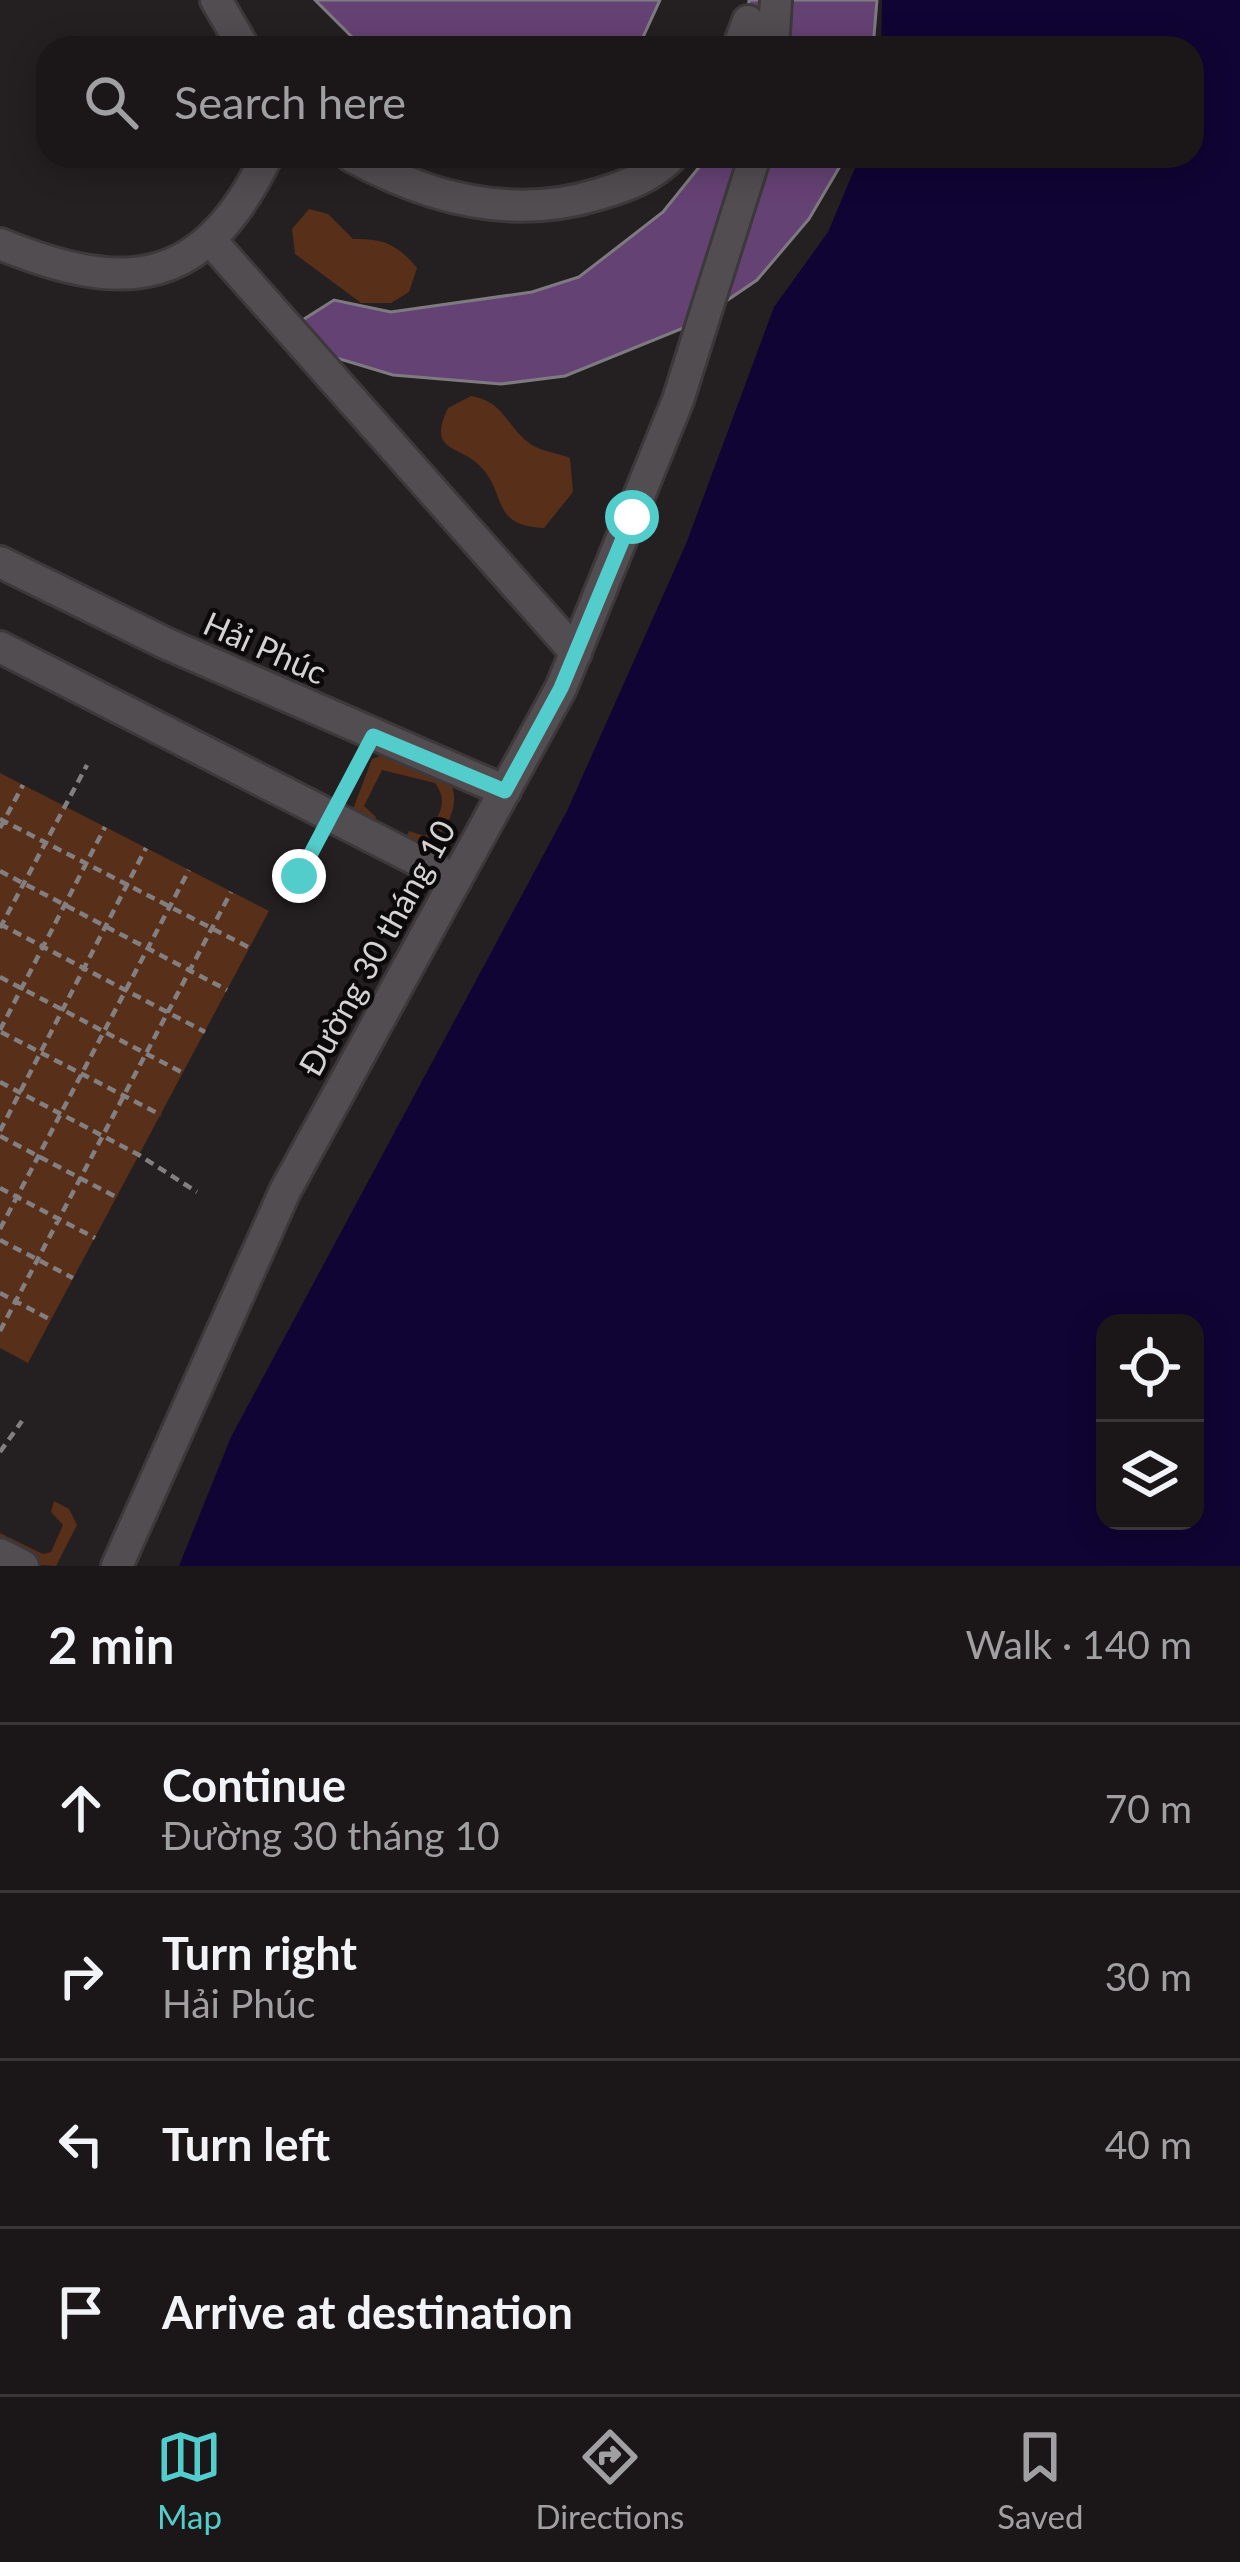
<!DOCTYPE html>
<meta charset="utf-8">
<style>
body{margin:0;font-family:Lato,sans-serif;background:#282426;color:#f1f3f6}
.controls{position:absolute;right:36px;bottom:36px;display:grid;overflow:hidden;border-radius:24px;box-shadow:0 6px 30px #0003}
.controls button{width:108px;height:108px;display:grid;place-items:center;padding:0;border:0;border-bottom:3px solid #393638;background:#1b1719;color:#f1f3f6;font:60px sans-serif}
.stop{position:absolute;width:36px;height:36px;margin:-27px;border:9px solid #53cdcb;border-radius:50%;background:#fff}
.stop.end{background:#53cdcb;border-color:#fff;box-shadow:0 3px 12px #0008}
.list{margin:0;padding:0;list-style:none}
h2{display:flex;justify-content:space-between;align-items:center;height:156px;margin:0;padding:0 48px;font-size:51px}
h2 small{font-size:39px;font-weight:400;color:#a09fa2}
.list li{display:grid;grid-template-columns:78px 1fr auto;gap:36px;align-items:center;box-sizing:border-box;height:168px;padding:0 48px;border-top:3px solid #393638}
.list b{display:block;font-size:45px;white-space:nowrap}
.list p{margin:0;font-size:39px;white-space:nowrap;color:#a09fa2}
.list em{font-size:39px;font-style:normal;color:#a09fa2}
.icon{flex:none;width:66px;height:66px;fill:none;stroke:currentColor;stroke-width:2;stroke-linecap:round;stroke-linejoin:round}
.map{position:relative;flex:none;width:1240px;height:1566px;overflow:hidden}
.search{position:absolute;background:#1b1719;box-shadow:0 6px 30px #0003;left:36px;right:36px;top:36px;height:132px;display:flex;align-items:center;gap:30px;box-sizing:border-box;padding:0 42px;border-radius:36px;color:#a09fa2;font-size:45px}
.sheet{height:828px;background:#1b1719}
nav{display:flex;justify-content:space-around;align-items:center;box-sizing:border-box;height:168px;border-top:3px solid #393638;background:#1b1719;font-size:33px;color:#a09fa2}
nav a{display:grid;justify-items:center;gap:6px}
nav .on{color:#53cdcb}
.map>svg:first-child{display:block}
.green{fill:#582f19}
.water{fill:#100434;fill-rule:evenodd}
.building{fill:#654274;stroke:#7e7b80;stroke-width:3}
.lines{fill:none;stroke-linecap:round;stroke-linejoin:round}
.minor-casing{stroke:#3d393b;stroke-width:36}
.path{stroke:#837f80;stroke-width:4.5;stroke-dasharray:9 6;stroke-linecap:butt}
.minor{stroke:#524d50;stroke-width:30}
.route{stroke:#53cdcb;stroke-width:15}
.labels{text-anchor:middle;stroke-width:9;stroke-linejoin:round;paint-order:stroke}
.street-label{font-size:33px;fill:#d5d2d3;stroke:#0b090a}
</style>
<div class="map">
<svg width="1240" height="1566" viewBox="0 0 1240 1566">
<rect width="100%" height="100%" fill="#241f21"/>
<path class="green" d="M309,209l19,5 25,25c31,-1 45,6 64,29l-8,24 -18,11h-30l-66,-49 -3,-25z
M471,396c35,6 35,32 61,49 11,7 26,8 38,13l3,34 -29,36c-55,-2 -36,-35 -65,-63 -21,-20 -52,-13 -31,-57z
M385,754l64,26c14,26 -3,45 -17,67l-30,-3 7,-13 16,5c13,-20 25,-32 10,-53l-53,-13 -18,36 12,11 -2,6 -22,-11 20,-53z
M0,773l269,138 -241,452 -28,-15z
M54,1501l15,8 8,16 -21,41 -16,-1 -40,-18v-14l43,21 8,-2 12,-27 -12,-13z"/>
<path class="water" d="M882,0h358v1566h-1061l52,-129 336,-626 119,-267 88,-237 54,-75 32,-76h332v-108h-311zM1105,1323h90v198h-90z"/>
<path class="building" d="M315,0h345l-22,48h-275z
M749,0h128l-4,48h-128z
M708,156h138l-37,63 -52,61 -66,45 -126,51 -64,8 -108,-9 -83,-25 -9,-29 33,-21 57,12 141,-20 47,-15 84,-65z"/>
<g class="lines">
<g class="minor-casing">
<path id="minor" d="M216,0l28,48
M738,48l10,-27
M773,48l3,-48
M351,156c78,43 162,65 248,38 27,-8 53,-17 73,-38
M212,242l364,411
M0,244c127,52 204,43 267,-88
M0,562l165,81 340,148
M0,647l456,233
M0,1554l23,12
M117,1566l168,-375 276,-503 117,-288 77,-244"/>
</g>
<path class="path" d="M344,793l16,-33
M0,819l250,129
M0,828l23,-43
M0,871l227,119
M299,876l20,-36
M0,924l205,108
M0,928l87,-163
M0,977l183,96
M0,1030l105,-203
M1,1032l160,83
M0,1082l139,73 58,37
M0,1131l146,-283
M0,1136l116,61
M0,1188l95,50
M0,1229l189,-359
M0,1240l73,38
M0,1293l51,27
M0,1331l231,-439
M0,1452l22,-31"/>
<use href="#minor" class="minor"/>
</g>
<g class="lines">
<path class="route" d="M299,876l74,-140 132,55 56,-103 71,-171"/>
</g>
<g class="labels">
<g class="street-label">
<text transform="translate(265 648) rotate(24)" y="12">Hải Phúc</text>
<text transform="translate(377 948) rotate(-61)" y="12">Đường 30 tháng 10</text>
</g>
</g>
</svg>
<div class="controls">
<button><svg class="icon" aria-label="locate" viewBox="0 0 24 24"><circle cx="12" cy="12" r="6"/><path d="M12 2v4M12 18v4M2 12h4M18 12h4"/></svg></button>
<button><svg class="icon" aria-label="layers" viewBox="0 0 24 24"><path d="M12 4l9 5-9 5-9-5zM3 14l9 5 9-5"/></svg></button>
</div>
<div class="stop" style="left:632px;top:517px"></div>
<div class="stop end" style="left:299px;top:876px"></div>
<div class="search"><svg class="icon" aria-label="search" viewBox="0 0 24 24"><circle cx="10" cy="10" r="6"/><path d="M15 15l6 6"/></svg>Search here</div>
</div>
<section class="sheet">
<h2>2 min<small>Walk · 140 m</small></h2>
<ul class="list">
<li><svg class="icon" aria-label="ahead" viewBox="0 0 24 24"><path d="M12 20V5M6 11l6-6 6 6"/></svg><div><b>Continue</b><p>Đường 30 tháng 10</p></div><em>70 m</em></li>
<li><svg class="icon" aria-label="right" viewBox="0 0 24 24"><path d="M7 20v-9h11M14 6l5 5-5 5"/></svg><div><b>Turn right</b><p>Hải Phúc</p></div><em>30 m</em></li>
<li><svg class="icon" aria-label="left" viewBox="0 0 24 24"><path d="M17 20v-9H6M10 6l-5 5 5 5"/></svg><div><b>Turn left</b></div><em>40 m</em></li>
<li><svg class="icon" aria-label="arrive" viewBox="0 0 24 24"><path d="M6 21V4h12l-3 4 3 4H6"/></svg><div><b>Arrive at destination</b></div></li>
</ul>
</section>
<nav>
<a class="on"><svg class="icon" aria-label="map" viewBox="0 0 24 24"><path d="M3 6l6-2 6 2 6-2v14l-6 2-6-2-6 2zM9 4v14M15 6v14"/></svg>Map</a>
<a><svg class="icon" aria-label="directions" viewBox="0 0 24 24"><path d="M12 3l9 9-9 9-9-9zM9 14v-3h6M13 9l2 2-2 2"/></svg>Directions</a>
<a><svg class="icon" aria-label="saved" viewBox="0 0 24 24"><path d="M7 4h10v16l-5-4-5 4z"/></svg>Saved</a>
</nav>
